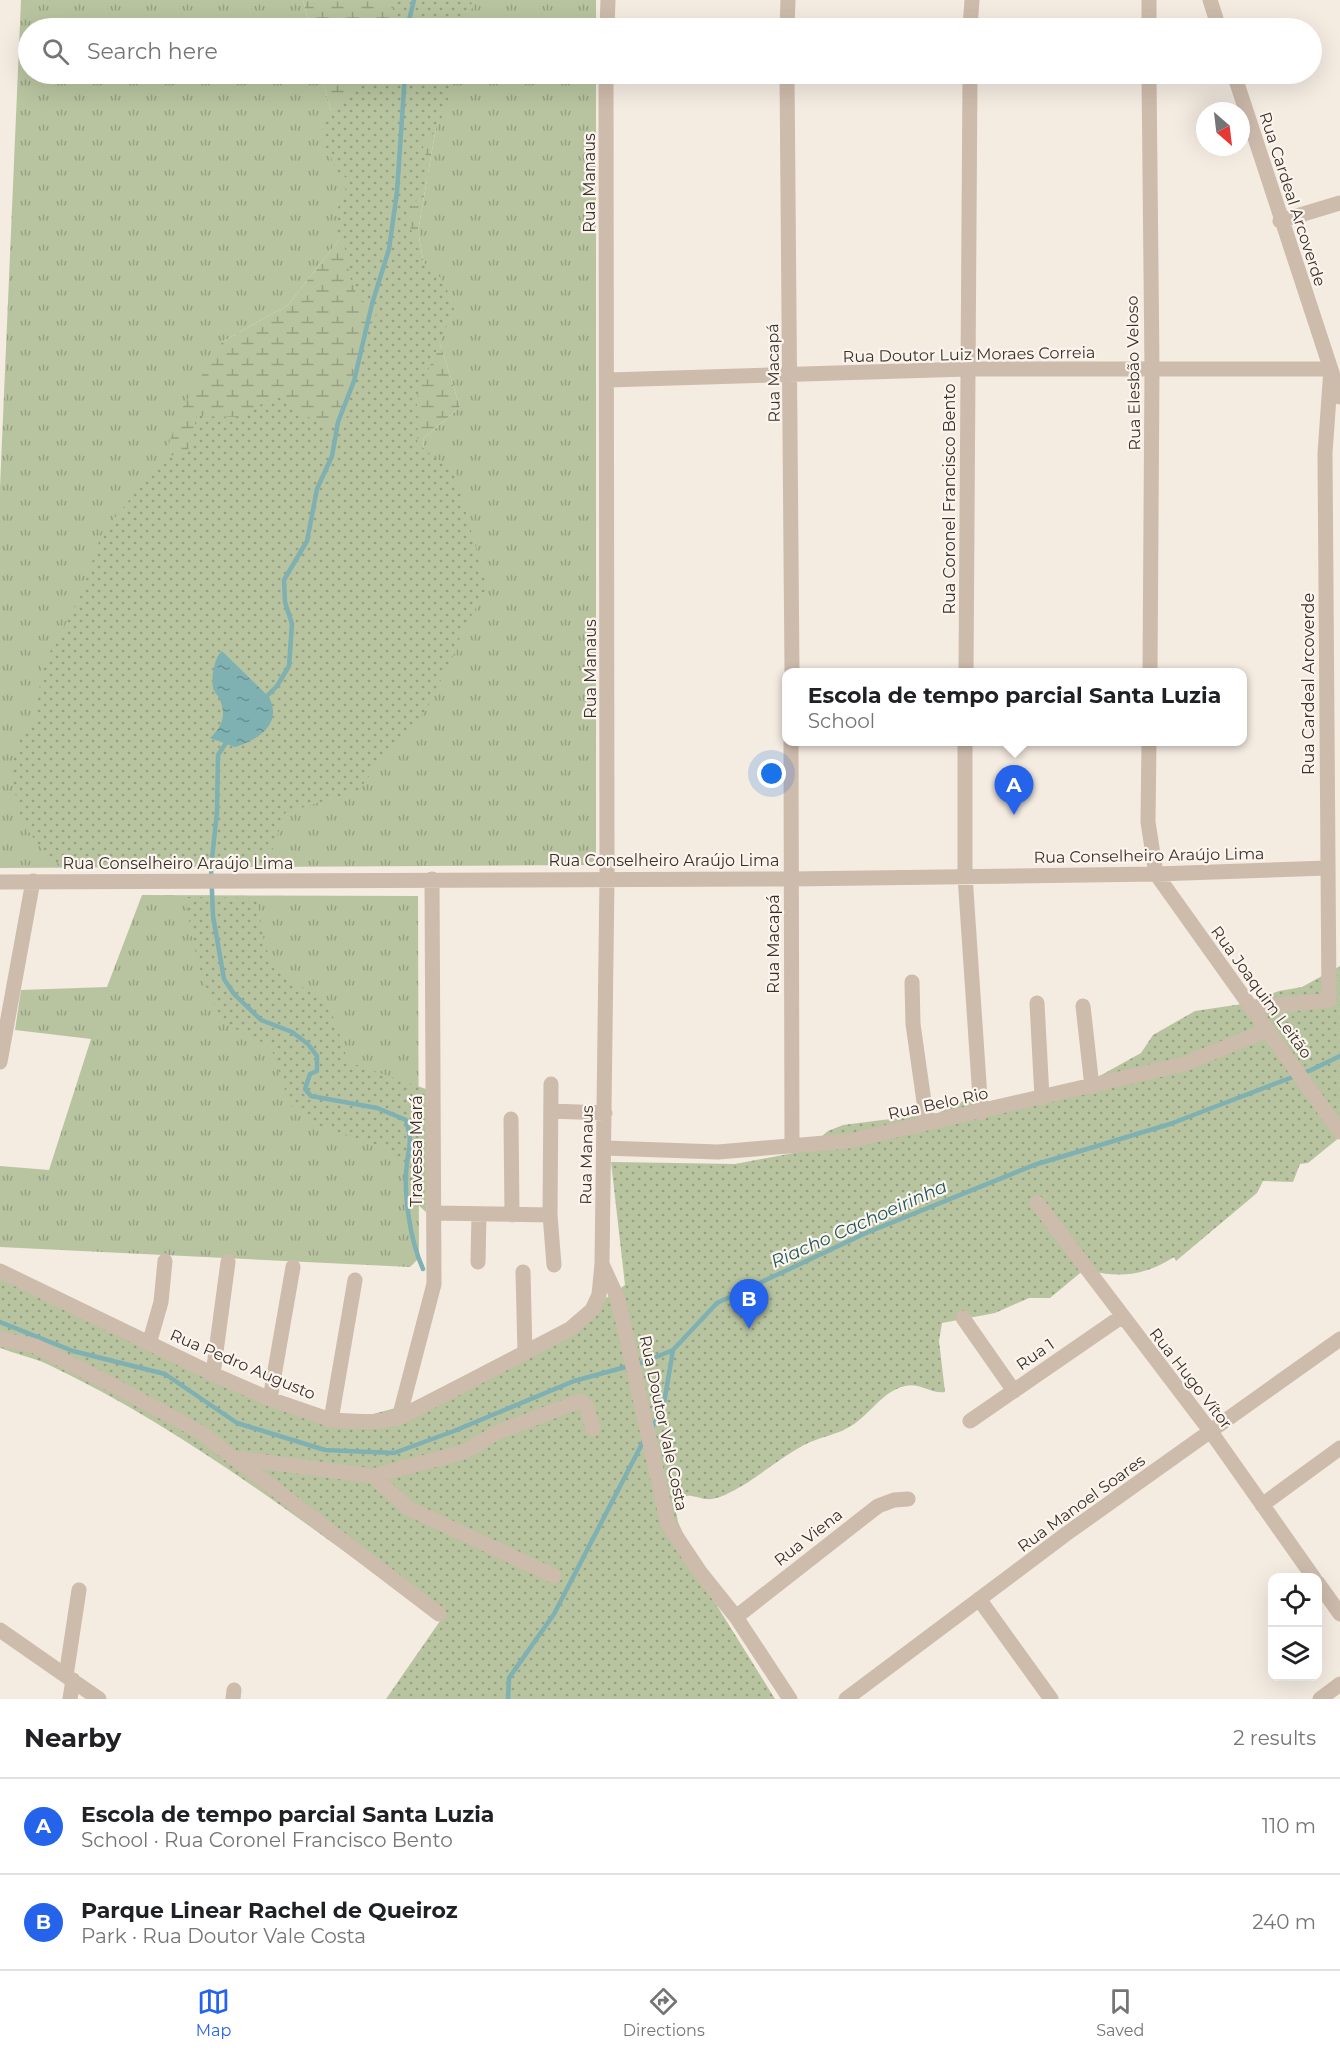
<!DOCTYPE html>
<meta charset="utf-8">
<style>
body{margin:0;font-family:Montserrat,sans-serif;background:#f2f2f2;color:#202124}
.controls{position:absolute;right:18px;bottom:18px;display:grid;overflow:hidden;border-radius:12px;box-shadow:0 6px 24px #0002}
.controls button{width:54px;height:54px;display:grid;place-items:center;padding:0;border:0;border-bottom:2px solid #e0e0e0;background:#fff;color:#202124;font:30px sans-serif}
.compass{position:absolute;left:1196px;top:102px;width:54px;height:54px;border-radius:50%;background:#fff;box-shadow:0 6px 24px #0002;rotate:152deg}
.you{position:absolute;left:772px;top:774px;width:21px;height:21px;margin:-15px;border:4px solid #fff;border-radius:50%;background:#1a73e8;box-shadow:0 0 0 9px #1a73e833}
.badge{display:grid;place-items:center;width:39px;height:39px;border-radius:50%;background:#2563eb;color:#fff;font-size:20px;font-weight:700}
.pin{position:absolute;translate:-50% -50px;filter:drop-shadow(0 2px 3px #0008)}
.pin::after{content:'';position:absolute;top:32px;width:21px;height:18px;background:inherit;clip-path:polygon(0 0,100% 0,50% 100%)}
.popup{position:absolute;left:782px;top:668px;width:465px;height:78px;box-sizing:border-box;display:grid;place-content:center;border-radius:12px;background:#fff;filter:drop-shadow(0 2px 4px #0005);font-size:20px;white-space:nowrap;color:#757577}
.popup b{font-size:22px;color:#202124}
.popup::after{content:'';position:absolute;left:50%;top:100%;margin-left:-12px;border:12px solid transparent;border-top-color:#fff}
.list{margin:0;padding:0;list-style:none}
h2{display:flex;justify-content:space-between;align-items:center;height:78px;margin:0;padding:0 24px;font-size:26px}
h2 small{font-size:20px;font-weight:400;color:#757577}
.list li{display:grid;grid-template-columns:39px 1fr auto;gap:18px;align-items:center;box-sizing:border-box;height:96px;padding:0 24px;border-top:2px solid #e0e0e0}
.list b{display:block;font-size:22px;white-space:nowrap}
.list p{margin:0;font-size:20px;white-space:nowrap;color:#757577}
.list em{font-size:20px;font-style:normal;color:#757577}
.icon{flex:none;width:33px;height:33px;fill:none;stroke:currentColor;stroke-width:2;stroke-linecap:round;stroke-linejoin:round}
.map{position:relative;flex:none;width:1340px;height:1699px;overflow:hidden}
.search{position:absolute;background:#fff;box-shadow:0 6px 24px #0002;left:18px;right:18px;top:18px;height:66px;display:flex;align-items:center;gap:15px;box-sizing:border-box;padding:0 21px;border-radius:33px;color:#757577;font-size:22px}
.sheet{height:270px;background:#fff}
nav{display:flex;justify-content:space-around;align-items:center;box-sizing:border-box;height:84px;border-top:2px solid #e0e0e0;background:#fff;font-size:16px;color:#757577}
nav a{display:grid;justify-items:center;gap:3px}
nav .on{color:#2563eb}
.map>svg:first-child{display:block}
.grass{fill:url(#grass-tufts)}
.wetland{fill:url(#wetland-marsh)}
.park{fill:url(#park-dots)}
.water{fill:url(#water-ripples)}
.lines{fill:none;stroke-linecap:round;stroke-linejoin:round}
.stream{stroke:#7fb0b2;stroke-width:4.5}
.minor{stroke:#cdbbac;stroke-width:15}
.labels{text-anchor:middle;stroke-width:4.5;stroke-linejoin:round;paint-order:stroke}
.street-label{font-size:16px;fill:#3b302b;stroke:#fbf5ee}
.water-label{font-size:18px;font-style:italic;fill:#1f5a5e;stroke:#fbf5ee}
</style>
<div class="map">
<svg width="1340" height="1699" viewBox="0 0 1340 1699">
<defs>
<pattern id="grass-tufts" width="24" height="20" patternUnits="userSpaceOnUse" patternTransform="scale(1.5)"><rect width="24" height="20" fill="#b8c4a0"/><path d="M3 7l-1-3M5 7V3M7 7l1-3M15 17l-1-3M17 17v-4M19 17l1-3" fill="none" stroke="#97a083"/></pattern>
<pattern id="wetland-marsh" width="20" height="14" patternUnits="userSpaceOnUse" patternTransform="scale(1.5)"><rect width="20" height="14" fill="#b8c4a0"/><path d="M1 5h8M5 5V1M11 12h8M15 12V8" fill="none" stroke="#97a083"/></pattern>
<pattern id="park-dots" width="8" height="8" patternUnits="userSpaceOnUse" patternTransform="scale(1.5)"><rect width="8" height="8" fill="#b8c4a0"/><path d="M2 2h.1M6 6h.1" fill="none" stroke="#97a083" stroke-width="1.8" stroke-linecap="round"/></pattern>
<pattern id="water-ripples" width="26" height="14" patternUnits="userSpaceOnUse" patternTransform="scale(1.5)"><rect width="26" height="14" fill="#7fb0b2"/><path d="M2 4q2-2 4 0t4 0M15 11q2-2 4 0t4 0" fill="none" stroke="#699091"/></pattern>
</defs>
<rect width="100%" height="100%" fill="#f4ebe1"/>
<path class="grass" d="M21,0h282l7,28h-282v46h293l31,115 -10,47 -54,69 -66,37 -70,437 16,88 -168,1v-381z
M467,0h129v28h-136z
M449,74h147v786l-11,5 -337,2 -11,-65 191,-308 -5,-55 37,-32 -25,-79 -17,-97 20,-115z
M142,895l276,1 1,362 -9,9 -410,-20v-81l49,4 42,-131 -76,-9 6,-40 86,-3z"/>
<path class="wetland" d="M303,0h164l-7,28h-150z
M321,74h128l-11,42 -20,115 17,97 25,79 -37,32 5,55 -191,308 11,65h-80l-16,-88 -1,-286 30,-83 41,-68 66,-37 54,-69 10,-47z"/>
<path class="park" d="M395,0h75l3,6 -11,22h-73z
M384,74h71c-7,25 -11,52 -33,70 15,40 -1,42 -15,75l10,26v14c24,12 29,26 37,50l-36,85c-3,17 1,34 -1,51l38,26c9,40 22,78 33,117l-27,45 -4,15 -31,62 -46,51 -21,29 -74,23 -18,53h-206l-18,-15 -21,-29 -12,-51 13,-42 13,-12 6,-51 37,-66 23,-67 64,-77 21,-2 10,-38 45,1 33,-22 49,32 25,-3c-2,-39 11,-75 27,-110l-19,-19 -8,-20 -1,-20 -11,-22v-23l12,-30 -12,-9 -17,-37c15,-32 20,-38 51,-55l9,4z
M186,897l71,1 7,44 10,27 47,30 14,21 13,42 78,27v123l-10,-9 -21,-52 -83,-28 -22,-18 -19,-58c-13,-8 -30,-13 -41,-22 -27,-21 -41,-96 -44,-128z
M1340,966v171l-32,26 -8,1 -7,18 -30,-1 -6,12 -81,68 -2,-4c-29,19 -57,22 -89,12l-35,29h-21l-34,15 -53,10 -3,18 6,51c-14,2 -26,-10 -40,-6 -24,6 -34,28 -54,40 -14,9 -32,11 -47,19 -25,13 -46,33 -73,47 -8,4 -16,8 -26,7 -16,-3 -18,-8 -30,8l3,15 13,29 -5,5 89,143h-389l54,-78c-127,-91 -251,-190 -393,-257 -15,-7 -32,-10 -47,-16v-76l273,125 72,19 28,-2 34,-9 167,-85 51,-35 -14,-123 124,2 69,-13 24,-20 15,-6 95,-12 25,-12 24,1 107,-23 47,-26 12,-18 42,-24 47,-7 37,-13 23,-4z"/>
<path class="water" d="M222,651l47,46c14,27 -11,43 -34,50l-25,-9c11,-11 17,-21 10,-38 -2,-5 -6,-8 -7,-12 -2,-10 1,-31 9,-37z"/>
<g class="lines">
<path class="stream" d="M407,28l7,-28
M265,698l12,-12 12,-20 3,-42 -7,-22 -1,-22 23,-39 10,-52 15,-33 6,-34 16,-41 18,-77 17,-55 8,-57 8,-118
M228,740l-10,15 -1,57 -6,56 2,48 11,63 10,15 27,26 31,12 16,12 9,12v15l-7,3 -5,15 6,7 66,12 29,12c6,22 4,21 1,42 -4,32 3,78 16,107
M0,1322l73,29 92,23 72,49 88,27 69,3 60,-22 120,-50 70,-19 29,-12
M651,1429l12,-20 10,-59 44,-47 149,-70 168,-68 136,-41 141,-54 29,-14
M508,1699l1,-21 45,-64 91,-176"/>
<path class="minor" d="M1210,0l9,28
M607,28l1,-28
M787,28l1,-28
M970,28l2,-28
M1149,28v-28
M787,74l5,598
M1149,74l3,295 -2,303
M1234,74l106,323
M1280,221l60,-18
M608,380l360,-11h363l-6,84 4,547 -77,8
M966,672l4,-598
M791,742l1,404
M965,742v134l16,237
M1149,742l-1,80 8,52 184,258
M0,882l791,-3 365,-5 171,-6
M912,982l1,42 14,99
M1037,1003l5,95
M1083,1006l9,81
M0,1062l33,-181
M551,1084l-1,131 4,50
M551,1111l54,2
M511,1119l1,96
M605,1148l113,4 131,-11 335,-77 84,-34
M1037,1203l174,229 103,146
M434,1213l116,2
M478,1262l1,-48
M602,1264l16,35 50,225 32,48 36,45 54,82
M0,1271l213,103 57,25 61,21 40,2 28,-4 171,-89 22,-19 7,-15 3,-31 5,-386 -1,-804
M523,1272l2,81
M963,1318l51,73
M0,1339l35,7 85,43 80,43 239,182
M149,1344l12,-42 4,-41
M213,1374l15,-112
M270,1399l23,-132
M399,1418l35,-134 -2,-405
M331,1420l24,-140
M970,1421l151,-104
M235,1458l138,18 91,-24 34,-20 82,-31 7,6 6,22
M373,1476l35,32 146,68
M1262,1505l78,-57
M1318,1583l22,31
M979,1599l72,100
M736,1617l142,-111 16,-6 14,-1
M0,1630l99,69
M66,1676l13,-86
M70,1699l3,-19
M233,1699l1,-9
M846,1699l220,-165 274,-195
M1320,1699l20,-15"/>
</g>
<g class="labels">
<g class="street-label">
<text transform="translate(589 183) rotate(-90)" y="6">Rua Manaus</text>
<text transform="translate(1293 199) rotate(72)" y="6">Rua Cardeal Arcoverde</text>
<text transform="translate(969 354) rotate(-1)" y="6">Rua Doutor Luiz Moraes Correia</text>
<text transform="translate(773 373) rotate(-91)" y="6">Rua Macapá</text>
<text transform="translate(1133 373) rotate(-91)" y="6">Rua Elesbão Veloso</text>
<text transform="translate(949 499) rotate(-90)" y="6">Rua Coronel Francisco Bento</text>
<text transform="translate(590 669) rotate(-90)" y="6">Rua Manaus</text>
<text transform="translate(1308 684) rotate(-90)" y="6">Rua Cardeal Arcoverde</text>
<text transform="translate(1149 855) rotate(-1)" y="6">Rua Conselheiro Araújo Lima</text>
<text x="664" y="866">Rua Conselheiro Araújo Lima</text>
<text x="178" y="869">Rua Conselheiro Araújo Lima</text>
<text transform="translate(773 944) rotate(-90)" y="6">Rua Macapá</text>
<text transform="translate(1262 992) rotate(54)" y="6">Rua Joaquim Leitão</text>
<text transform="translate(938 1103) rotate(-12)" y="6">Rua Belo Rio</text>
<text transform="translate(416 1151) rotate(-90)" y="6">Travessa Mará</text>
<text transform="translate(586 1155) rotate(-89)" y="6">Rua Manaus</text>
<text transform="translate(1035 1354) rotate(-35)" y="6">Rua 1</text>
<text transform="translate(243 1364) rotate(23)" y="6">Rua Pedro Augusto</text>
<text transform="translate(1191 1378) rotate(52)" y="6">Rua Hugo Vítor</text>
<text transform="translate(664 1423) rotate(78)" y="6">Rua Doutor Vale Costa</text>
<text transform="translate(1081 1503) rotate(-36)" y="6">Rua Manoel Soares</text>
<text transform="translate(808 1537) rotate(-38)" y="6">Rua Viena</text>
</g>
<g class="water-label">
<text transform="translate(859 1224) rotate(-24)" y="6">Riacho Cachoeirinha</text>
</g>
</g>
</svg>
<div class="controls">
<button><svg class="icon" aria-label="locate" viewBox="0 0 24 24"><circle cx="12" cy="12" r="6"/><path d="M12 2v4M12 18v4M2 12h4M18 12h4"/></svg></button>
<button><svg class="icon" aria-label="layers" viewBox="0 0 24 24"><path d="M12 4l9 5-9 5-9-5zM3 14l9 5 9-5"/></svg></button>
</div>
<svg class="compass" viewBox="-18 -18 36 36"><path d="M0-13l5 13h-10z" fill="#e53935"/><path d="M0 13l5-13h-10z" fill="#757577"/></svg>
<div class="you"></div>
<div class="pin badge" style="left:1014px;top:815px">A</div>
<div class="popup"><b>Escola de tempo parcial Santa Luzia</b>School</div>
<div class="pin badge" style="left:749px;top:1329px">B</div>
<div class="search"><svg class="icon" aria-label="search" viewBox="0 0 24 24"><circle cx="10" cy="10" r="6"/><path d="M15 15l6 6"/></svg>Search here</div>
</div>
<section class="sheet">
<h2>Nearby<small>2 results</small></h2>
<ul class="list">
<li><span class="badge">A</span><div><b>Escola de tempo parcial Santa Luzia</b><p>School · Rua Coronel Francisco Bento</p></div><em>110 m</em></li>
<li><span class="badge">B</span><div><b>Parque Linear Rachel de Queiroz</b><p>Park · Rua Doutor Vale Costa</p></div><em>240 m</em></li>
</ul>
</section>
<nav>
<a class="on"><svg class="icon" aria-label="map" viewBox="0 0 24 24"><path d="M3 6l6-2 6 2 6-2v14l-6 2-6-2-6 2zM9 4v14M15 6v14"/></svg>Map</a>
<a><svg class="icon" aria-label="directions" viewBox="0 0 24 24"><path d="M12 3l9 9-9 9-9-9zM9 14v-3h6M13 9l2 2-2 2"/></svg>Directions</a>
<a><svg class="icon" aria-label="saved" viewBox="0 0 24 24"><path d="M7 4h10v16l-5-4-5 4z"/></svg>Saved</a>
</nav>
